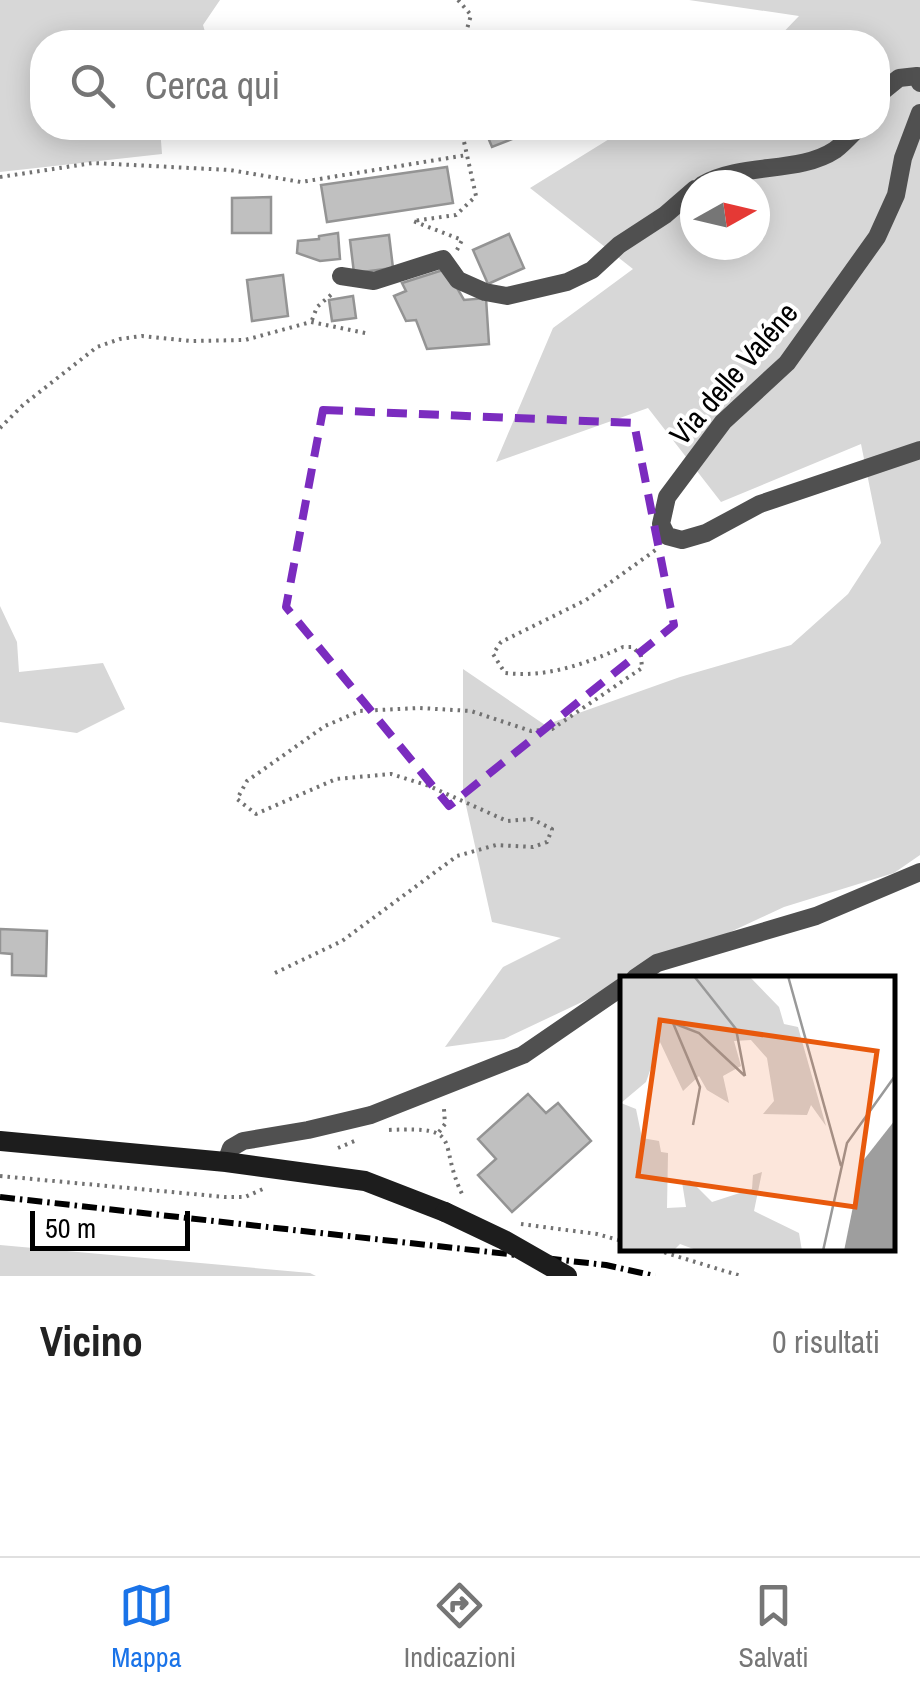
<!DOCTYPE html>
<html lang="it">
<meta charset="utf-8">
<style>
body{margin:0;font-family:"Archivo Narrow",sans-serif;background:#f6f6f6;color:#222}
.compass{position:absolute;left:680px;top:170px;width:90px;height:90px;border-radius:50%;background:#fff;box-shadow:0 5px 25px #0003;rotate:82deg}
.scale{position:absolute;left:30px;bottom:25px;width:160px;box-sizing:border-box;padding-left:10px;border:5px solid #000;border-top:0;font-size:28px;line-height:35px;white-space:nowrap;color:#000;-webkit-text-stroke:8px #fff;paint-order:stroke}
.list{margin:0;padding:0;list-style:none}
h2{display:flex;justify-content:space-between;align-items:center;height:130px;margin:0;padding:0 40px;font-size:42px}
h2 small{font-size:32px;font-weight:400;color:#767676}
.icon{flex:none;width:55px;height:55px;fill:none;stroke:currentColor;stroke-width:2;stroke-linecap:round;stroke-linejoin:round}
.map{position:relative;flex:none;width:920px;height:1276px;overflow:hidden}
.search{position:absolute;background:#fff;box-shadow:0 5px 25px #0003;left:30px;right:30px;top:30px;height:110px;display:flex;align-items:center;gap:25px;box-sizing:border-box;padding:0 35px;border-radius:40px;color:#767676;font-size:38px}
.sheet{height:280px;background:#fff}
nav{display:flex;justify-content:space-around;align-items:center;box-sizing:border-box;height:140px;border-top:2px solid #e0e0e0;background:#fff;font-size:28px;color:#767676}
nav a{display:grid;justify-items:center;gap:5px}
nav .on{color:#1a73e8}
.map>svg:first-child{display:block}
.green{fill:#d7d7d7;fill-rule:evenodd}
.building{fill:#c0c0c0;stroke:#949494;stroke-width:2.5}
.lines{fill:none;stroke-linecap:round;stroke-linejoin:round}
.path{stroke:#727272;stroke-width:4;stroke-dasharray:2.5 5;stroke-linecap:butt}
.street{stroke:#505050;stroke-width:18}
.secondary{stroke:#1d1d1d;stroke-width:20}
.rail{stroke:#000;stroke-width:6;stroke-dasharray:15 5 2.5 5;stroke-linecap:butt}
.secondary-bridge{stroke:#1d1d1d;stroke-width:20}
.marked{fill:none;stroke:#7b2cbf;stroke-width:8;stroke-dasharray:20 12;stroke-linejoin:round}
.labels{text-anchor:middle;stroke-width:8;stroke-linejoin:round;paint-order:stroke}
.street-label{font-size:30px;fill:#000;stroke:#fff}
.inset-road{fill:none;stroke:#999;stroke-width:2.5}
.view{fill:#e8590c;fill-opacity:0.15;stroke:#e8590c;stroke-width:5}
.inset-edge{fill:none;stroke:#000;stroke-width:5}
</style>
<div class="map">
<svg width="920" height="1276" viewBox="0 0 920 1276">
<rect width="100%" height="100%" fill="#fff"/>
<path class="green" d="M0,0h220l-17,25 5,17h-166v86h118l2,26 -162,18z
M689,0h231v855l-26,18 -110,34 -152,71h-10v5l-118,56 -59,8 58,-80 58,-29 -69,-16 -29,-130v-123l82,56 135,-48 111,-32 57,-51 33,-51 -20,-99 -140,58 -73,-94 -152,54 57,-134 80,-59 -103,-81 97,-60h251v-86h-104l25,-26zM695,185h60v60h-60z
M0,606l17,36 2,30 84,-9 22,46 -48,24 -77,-11z
M0,1245l310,28 6,3h-316z"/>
<path class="building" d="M484,128h52l1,1 -45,18z
M447,167l6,36 -126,19 -6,-37z
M271,197v36h-39v-35z
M338,233l2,26 -20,2 -23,-8 1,-12 21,-2v-3z
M509,234l15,34 -36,16 -15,-34z
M389,235l4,33 -39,5 -4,-33z
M446,269l18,31 22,-2 3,46 -62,5 -11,-29 -10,1 -12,-25 12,-5 -4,-8z
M283,275l5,41 -36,5 -5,-41z
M353,296l3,22 -24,3 -3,-21z
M0,929l47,2 -1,45 -34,-1v-21l-12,-1z
M528,1094l18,19 12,-10 33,38 -79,71 -34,-37 18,-16 -18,-20z"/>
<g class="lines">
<path class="path" d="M458,0l13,15 -4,14 7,13
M0,177l93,-14 137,7 71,12 166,-27
M457,250l5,-10 -49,-19 43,-6 20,-19 -15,-68
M312,320l5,-13 16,-14
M0,428l23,-23 74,-58 23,-8 22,-3 50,5 53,-1 66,-18 59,12
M275,973l67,-32 115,-85 39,-11 37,2 14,-5 5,-13 -20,-10 -25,2 -78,-35 -38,-12 -55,5 -80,35 -19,-15 10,-18 78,-55 35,-15 60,-3 51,3 60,20 21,-2 90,-61 -1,-12 -8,-9h-10c-38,17 -76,31 -118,26l-12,-19 8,-12 85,-42 71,-51
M389,1130c78,-4 47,12 74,66
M439,1132l6,-8 -1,-15
M338,1148l19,-8
M0,1176l225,21h20l18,-8
M521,1224l76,10 25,7
M650,1248l91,28"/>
<path class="street" d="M878,95l21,-17 18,-2 3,7
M920,113l-17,45 -7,37 -19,42 -90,126 -64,59 -56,75 -6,27 6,12 15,4 24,-7 54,-29 160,-54
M702,185c40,-23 97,-11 133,-35 8,-6 16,-15 23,-22
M341,276l33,5 69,-22 15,21 27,12 22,4 60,-14 25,-12 27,-25 46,-30 30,-26
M635,978l22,-15 159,-47 104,-44
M226,1162l5,-14 12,-7 65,-11 63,-15 152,-60 99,-68"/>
<path class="secondary" d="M0,1141l226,21 139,19 80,31"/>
<path class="rail" d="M0,1197l606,68 49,11"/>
<path class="secondary-bridge" d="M445,1212l59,28 63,36"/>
</g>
<path class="marked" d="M323,410l311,13 40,202 -225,181 -163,-199z"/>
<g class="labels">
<g class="street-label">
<text transform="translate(734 374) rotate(-49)" y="10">Via delle Valéne</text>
</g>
</g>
<g transform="translate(620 976)">
<rect width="275" height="275" fill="#fff"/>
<path d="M0,0h129l30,31 5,17 14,3 28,99 -15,-21 -4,10 -44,-1 11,-13 -7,-43 -16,-18 -17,1 7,25 -18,10 6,27 -22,-13 -8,-14 -16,15 -23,-49 -14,40 -25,21 15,6 6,29 17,3 2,11 7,1 -1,55 19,-1 -4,-25 8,-2 22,22 40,-13 1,-14 9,-3 -8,39 45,22 3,18h-103l-19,-7 -7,7h-53z" fill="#d7d7d7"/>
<path d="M275,144v131h-51l18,-89z" fill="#9e9e9e"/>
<path class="inset-road" d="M74,0l42,53 9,47M168,0l53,190M73,149l7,-38 -27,-64 26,10 46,43M203,275l24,-108 48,-67"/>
<path class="view" d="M40,44l217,31 -22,156 -217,-31z"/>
<rect width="275" height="275" class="inset-edge"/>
</g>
</svg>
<svg class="compass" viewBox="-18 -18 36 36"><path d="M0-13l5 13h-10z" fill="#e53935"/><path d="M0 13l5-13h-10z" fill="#767676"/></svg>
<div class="scale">50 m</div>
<div class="search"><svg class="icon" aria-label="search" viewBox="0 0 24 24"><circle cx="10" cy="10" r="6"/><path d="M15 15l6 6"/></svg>Cerca qui</div>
</div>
<section class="sheet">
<h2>Vicino<small>0 risultati</small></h2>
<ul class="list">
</ul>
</section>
<nav>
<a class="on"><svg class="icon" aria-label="map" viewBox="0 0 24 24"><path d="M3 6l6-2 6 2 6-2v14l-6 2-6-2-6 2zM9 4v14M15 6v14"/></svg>Mappa</a>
<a><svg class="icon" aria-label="directions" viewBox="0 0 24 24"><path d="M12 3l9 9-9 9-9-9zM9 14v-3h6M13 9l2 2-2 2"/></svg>Indicazioni</a>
<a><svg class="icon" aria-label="saved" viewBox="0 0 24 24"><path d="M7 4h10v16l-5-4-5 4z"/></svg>Salvati</a>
</nav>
